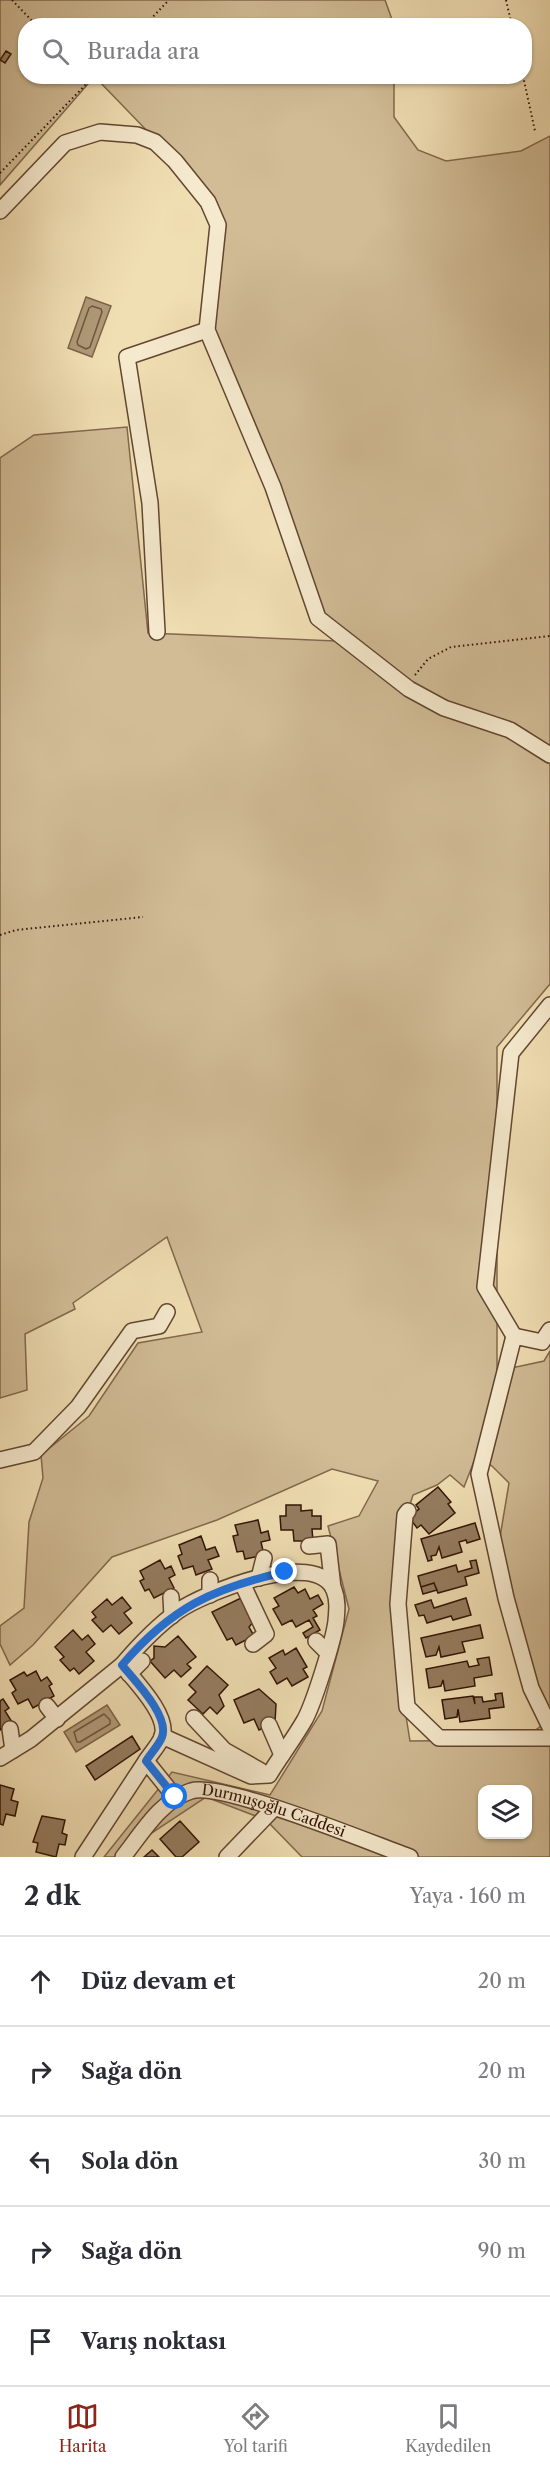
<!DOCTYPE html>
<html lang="tr">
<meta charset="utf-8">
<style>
body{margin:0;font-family:"Libre Caslon Text",serif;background:#f7f7f7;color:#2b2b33}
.controls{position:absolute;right:18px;bottom:18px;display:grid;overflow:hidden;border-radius:12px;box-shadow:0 2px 4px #0004}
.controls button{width:54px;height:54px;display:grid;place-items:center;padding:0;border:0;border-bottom:2px solid #e1e1e2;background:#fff;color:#2b2b33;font:30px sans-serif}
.stop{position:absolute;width:18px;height:18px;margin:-14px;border:4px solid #1a73e8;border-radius:50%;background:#fff}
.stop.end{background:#1a73e8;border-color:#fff;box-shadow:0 2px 6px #0008}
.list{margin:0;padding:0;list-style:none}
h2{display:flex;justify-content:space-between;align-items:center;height:78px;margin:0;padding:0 24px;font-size:26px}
h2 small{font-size:20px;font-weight:400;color:#7c7c81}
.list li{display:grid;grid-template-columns:39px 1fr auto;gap:18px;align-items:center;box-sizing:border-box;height:90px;padding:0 24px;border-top:2px solid #e1e1e2}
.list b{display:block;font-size:22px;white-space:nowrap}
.list em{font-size:20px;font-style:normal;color:#7c7c81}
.icon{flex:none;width:33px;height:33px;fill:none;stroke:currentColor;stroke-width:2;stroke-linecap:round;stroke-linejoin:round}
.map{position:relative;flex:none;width:550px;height:1857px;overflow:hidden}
.search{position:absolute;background:#fff;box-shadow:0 2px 4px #0004;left:18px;right:18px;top:18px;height:66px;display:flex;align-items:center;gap:15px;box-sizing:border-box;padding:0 21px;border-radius:24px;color:#7c7c81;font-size:22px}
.sheet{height:528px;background:#fff}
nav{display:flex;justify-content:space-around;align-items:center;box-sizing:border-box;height:84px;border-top:2px solid #e1e1e2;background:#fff;font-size:16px;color:#7c7c81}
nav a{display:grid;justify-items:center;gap:3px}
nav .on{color:#8f2418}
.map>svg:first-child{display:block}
.green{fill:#d1bc96;stroke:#82684d;stroke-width:1.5;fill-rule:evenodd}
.water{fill:#b09a78;stroke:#7e644a;stroke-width:1.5}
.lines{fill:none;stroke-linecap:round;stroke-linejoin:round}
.shore{stroke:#71563e;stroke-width:1.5}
.building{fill:#957d60;stroke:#321304;stroke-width:1.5}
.minor-casing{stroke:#624630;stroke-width:18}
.path{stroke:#321304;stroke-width:2;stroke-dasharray:1.5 3;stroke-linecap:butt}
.minor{stroke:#f6eace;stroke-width:15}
.route{stroke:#1a73e8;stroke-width:8}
.labels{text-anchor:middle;stroke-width:4.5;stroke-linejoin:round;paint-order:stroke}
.street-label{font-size:15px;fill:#321304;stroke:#f6eace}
</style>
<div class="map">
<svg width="550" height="1857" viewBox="0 0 550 1857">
<rect width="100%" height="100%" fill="#f1dfb4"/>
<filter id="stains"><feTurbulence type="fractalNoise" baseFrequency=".00333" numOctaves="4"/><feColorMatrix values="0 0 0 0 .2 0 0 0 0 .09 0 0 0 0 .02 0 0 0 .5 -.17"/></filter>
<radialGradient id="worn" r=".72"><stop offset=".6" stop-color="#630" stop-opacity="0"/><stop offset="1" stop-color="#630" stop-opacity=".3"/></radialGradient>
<path class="green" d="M0,0h385l9,25 -368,1v50l68,1 -94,108z
M95,77h299v40l24,33 28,11 75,-10 29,-15v848l-53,63v324l47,-10 6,-10v506h-248l-36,-37 -60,-23 -59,39 -16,21h-27l68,-85 98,23 52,-84 27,-102 -21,-83 31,-10 19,-35 -46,-12 -115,51 -105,37 -79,88 -23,20 -10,-21v-18l24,-18 5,-86 14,-44 -2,-23 48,-39 49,-73 64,-11 -35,-95 -94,66 2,6 -50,25 2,56 -27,8v-940l34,-23 93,-8 21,206 187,8 -121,-278v-163zM476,1456l16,10 17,17 -9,54 3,29 42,157 -23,17 -112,1 -13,-81 -3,-105 19,-60 24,-10 13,-10 14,12zM482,1790h46v44h-46z"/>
<path class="water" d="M86,297l25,9 -19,51 -24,-9z
M107,1705l13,20 -44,27 -12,-20z"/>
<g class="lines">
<path class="shore" d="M92,306l9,3 1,3 -12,35 -4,2 -8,-4 -1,-3 12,-34z
M104,1714l6,6v4l-30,18h-3l-3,-10z"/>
</g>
<path class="building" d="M6,51l5,3 -6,9 -5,-3z
M438,1487l13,15 -3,2 7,9 -26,21 -8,-9 -4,3 -8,-11 10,-8 -3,-4z
M286,1505h15v6l11,-1v6h9v13h-9l1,12h-19l-1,-11h-12l-1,-14h6z
M258,1520l3,13 7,-2 2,9 -9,2 3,13 -19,4 -2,-8 -6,1 -4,-16 5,-1 -3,-10z
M475,1523l5,16 -13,4 -1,-3 -7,2 3,10 -20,6 -3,-11 -3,8 -5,1 1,4 -4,1 -7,-22z
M201,1536l5,14 9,-3 4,9 -11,4 4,9 -16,6 -3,-9 -10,3 -5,-13 4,-2 -3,-9z
M160,1560l5,9 6,-3 4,9 -6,3 5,10 -20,10 -5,-9 -4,2 -5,-10 4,-2 -4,-8z
M476,1560l3,13 -14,4 2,8 -29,8 -4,-10 -13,4 -3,-11 38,-11 2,7 14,-4 -2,-7z
M434,1583l3,7 -14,4 -2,-7z
M294,1587l4,6 7,-4 5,10 8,-4 5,9 -10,6 4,6 -4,2 7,12 -14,8 -3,-5 10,-6 -4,-7 -13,7 -4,-7 -10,5 -9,-16 6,-3 -5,-8z
M122,1597l9,11 -7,5 8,10 -13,11 -8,-9 -8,7 -11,-12 4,-3 -4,-5 15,-13 5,6z
M243,1597l12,23 -6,7 5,9 -18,9 -4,-7 -5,2 -15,-28z
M466,1598l5,17 -18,5 -2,-4 -24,7 -3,-8 -5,1 -4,-11 16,-5 3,8z
M480,1625l3,13 -21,4 3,10 -24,5 -2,-10 -3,8 -10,2 -5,-19z
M73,1630l9,10 6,-5 7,9 -9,8 8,9 -15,13 -5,-6 -4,3 -10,-11 4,-3 -9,-10z
M178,1636l18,21 -9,7 4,4 -10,9 -7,-7 -9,8 -15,-17 4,-3v-12l11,1z
M296,1648l11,19 -4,2 5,8 -16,9 -5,-8 -10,6 -7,-12 6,-4 -7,-10 14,-8 2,5z
M489,1657l3,18 -18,3 1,8 -30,5 -2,-11 -2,6 -12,2 -3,-19 41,-8 2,6 10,-2 -2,-6z
M207,1666l21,19 -9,10 5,11 -7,8 -7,-7 -7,7 -15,-14 8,-8 -7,-7z
M36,1671l5,10 6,-4 5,7 -3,2 5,10 -21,12 -5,-9 -10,5 -6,-11 4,-3 -6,-10 14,-8 3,4z
M259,1689l17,15 -1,19 -16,7 -5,-11 -10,4 -10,-23z
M502,1693l2,14 -15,2 1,9 -30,4 -2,-13 -1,8 -12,2 -3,-19 31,-4 2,8 -1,-7h8l1,5 13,-2 -1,-6z
M3,1699l6,9 -4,3 7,11 -12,8v-29z
M132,1736l8,13 -45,31 -9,-14z
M0,1785l14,4 -3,11 7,2 -3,14 -9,-2 -3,11 -3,-1z
M42,1816l23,4 -3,13 5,2 -2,10 -6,-1 -3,13 -20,-5 2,-9 -5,-1z
M180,1821l19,21 -17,15h-6l-16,-18z
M152,1850l7,7h-15z"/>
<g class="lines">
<g class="minor-casing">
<g id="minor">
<path d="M0,211l65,-68 35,-11 37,3 18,7 20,19 33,41 10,23 -11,105 66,157 45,131 91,71 35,19 66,22 40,25"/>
<path d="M157,632l-7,-129 -23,-146 80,-27"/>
<path d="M550,1330l-8,12 -28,-6 -35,138 27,124 25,90 19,39"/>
<path d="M514,1336l-29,-49 26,-234 39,-48"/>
<path d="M0,1460l34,-8 44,-45 54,-76 27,-5 8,-14"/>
<path d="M408,1511l-3,4 -7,89 9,103 32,31h111"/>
<path d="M309,1546l19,-2 5,44"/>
<path d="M259,1578l5,-20"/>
<path d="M242,1583l24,51 -13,10"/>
<path d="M210,1595v-15"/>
<path d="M171,1597l1,19"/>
<path d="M316,1641l11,11"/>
<path d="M122,1665c17,-20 35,-39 56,-54 26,-18 138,-64 156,-21 4,10 3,20 2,31 -2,18 -23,85 -32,100 -11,19 -24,36 -35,54l-18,1 -89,-40"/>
<path d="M129,1674l13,-13"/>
<path d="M47,1706l10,13"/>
<path d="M194,1718l30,32 37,21"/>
<path d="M269,1725l13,30"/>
<path d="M10,1729l3,21"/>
<path d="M0,1758l31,-19 91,-74c12,15 48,51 40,72 -3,8 -11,16 -16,24"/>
<path d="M83,1857l63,-96 29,36"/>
<path id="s1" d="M123,1857c19,-24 38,-57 68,-66 30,-10 182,53 219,66"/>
<path d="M227,1857l47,-49"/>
</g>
</g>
<path class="path" d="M12,0l25,26
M506,0l6,26
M144,26l25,-26
M523,76l12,55
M0,173l94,-97
M415,675l13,-16 23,-12 99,-11
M0,935l16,-5 127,-13"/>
<use href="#minor" class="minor"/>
</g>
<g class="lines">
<path class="route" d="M175,1797l-29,-36c5,-8 13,-16 16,-24 8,-21 -28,-57 -40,-72 49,-57 91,-77 163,-93"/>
</g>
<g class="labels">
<g class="street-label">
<text dy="5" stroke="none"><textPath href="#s1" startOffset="182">Durmuşoğlu Caddesi</textPath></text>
</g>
</g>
<rect width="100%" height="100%" filter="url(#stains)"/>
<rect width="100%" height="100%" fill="url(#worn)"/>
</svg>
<div class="controls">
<button><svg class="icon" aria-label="layers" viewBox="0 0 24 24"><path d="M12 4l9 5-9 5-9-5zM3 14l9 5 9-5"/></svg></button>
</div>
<div class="stop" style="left:175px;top:1797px"></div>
<div class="stop end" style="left:285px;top:1572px"></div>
<div class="search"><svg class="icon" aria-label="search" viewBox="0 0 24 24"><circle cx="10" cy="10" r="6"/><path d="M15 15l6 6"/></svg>Burada ara</div>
</div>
<section class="sheet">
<h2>2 dk<small>Yaya · 160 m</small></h2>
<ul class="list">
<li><svg class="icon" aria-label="ahead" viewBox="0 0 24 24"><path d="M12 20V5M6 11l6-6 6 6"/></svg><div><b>Düz devam et</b></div><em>20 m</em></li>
<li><svg class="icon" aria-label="right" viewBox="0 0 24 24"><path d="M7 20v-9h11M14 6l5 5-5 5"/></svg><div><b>Sağa dön</b></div><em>20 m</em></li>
<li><svg class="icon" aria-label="left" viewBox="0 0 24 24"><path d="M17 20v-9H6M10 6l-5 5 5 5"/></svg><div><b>Sola dön</b></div><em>30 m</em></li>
<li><svg class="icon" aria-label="right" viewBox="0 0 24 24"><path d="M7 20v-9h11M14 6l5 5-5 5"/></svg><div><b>Sağa dön</b></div><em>90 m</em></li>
<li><svg class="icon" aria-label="arrive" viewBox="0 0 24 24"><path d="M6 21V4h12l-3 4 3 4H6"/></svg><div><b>Varış noktası</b></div></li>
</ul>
</section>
<nav>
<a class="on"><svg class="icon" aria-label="map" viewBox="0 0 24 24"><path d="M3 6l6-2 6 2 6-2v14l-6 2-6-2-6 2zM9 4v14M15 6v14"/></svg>Harita</a>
<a><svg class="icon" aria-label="directions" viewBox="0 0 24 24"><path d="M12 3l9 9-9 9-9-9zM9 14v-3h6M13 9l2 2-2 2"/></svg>Yol tarifi</a>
<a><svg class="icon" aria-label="saved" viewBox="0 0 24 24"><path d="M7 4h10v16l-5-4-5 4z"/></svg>Kaydedilen</a>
</nav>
